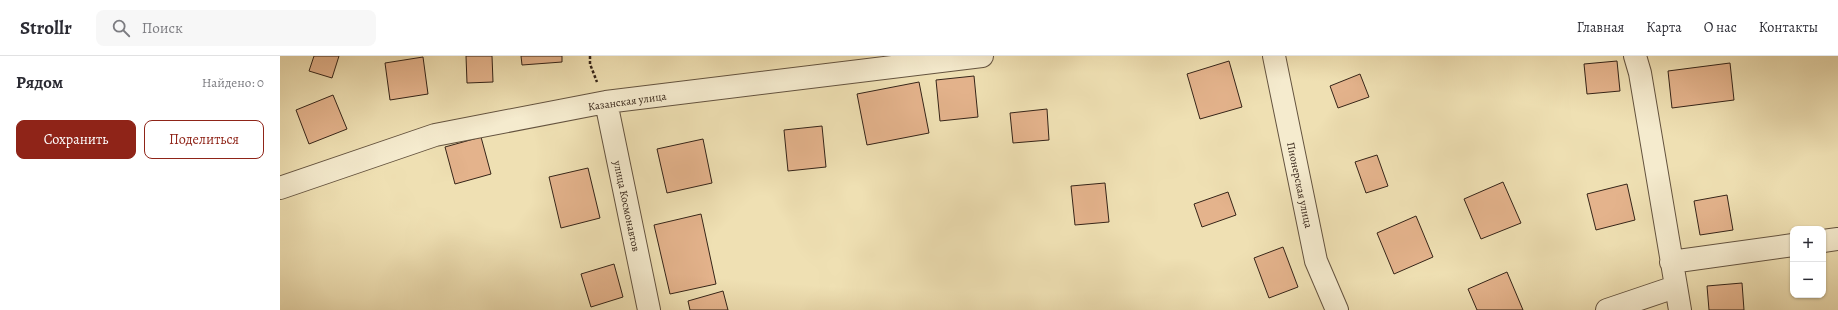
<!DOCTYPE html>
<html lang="ru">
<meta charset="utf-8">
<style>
body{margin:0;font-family:Alegreya,serif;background:#f7f7f7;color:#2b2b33}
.controls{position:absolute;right:12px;bottom:12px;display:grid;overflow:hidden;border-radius:8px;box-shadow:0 1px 3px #0004}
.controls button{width:36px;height:36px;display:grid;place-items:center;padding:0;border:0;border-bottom:1px solid #e1e1e2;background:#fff;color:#2b2b33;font:20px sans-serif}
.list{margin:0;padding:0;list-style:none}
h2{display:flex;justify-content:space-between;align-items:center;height:52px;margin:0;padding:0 16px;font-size:17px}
h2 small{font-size:13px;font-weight:400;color:#7c7c81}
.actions{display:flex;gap:8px;padding:12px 16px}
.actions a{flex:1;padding:9px 0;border:1px solid #8f2418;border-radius:8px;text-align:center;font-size:14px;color:#8f2418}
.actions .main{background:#8f2418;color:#fff}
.icon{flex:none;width:22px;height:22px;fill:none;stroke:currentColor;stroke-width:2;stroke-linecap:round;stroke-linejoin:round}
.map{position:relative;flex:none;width:1558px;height:254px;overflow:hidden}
header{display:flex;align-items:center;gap:24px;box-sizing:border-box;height:56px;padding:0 20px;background:#fff;border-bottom:1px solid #e1e1e2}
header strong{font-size:19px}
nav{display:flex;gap:22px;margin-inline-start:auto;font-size:14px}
.search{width:280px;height:36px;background:#f7f7f7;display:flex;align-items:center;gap:10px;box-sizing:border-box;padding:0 14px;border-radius:8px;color:#7c7c81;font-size:15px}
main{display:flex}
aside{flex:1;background:#fff}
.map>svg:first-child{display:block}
.building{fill:#e4b38c;stroke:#352418}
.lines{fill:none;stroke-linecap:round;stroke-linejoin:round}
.minor-casing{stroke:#64533f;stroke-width:24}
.path{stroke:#352418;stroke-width:2.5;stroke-dasharray:3 2;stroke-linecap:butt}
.minor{stroke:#f5ebce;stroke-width:22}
.labels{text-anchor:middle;stroke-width:3;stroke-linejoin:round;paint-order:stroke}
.street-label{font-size:11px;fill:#352418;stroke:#f5ebce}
</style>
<header>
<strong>Strollr</strong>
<div class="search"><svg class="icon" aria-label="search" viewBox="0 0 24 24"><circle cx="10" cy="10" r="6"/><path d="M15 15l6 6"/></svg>Поиск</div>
<nav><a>Главная</a><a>Карта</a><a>О нас</a><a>Контакты</a></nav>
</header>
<main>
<aside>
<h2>Рядом<small>Найдено: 0</small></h2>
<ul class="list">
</ul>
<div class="actions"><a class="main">Сохранить</a><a>Поделиться</a></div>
</aside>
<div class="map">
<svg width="1558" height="254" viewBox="0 0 1558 254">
<rect width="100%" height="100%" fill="#efe0b3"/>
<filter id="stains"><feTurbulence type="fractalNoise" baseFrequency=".005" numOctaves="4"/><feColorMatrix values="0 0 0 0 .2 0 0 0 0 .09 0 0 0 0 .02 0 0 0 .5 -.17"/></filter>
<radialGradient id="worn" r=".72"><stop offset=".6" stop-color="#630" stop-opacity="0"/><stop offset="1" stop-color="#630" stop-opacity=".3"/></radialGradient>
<path class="building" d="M34,0h25l-7,22 -23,-7z
M186,0h26l1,26 -26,1z
M241,0h41v6l-40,3z
M143,1l5,37 -38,6 -5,-37z
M949,5l13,46 -42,12 -13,-45z
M1337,5l3,30 -33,3 -3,-30z
M1450,7l4,37 -62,8 -4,-37z
M1080,18l9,23 -31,11 -8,-22z
M694,20l4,41 -38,4 -4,-41z
M639,26l10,51 -62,12 -10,-51z
M53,39l14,34 -38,15 -13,-34z
M767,53l2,31 -36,3 -3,-30z
M542,70l4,41 -38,4 -4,-41z
M201,81l10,37 -36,10 -10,-37z
M423,83l9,44 -45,10 -10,-44z
M1097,99l11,31 -22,7 -11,-31z
M308,112l12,50 -39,10 -12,-51z
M1223,126l18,41 -40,16 -17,-40z
M825,127l4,39 -34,3 -4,-39z
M1347,128l8,36 -39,10 -9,-36z
M948,136l8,23 -34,12 -8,-23z
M1447,139l6,35 -33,5 -6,-34z
M421,158l15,70 -46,10 -16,-69z
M1136,160l17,41 -39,17 -17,-41z
M1003,191l15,40 -29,11 -15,-40z
M334,208l9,33 -32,10 -10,-33z
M1227,216l16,38h-46l-9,-21z
M1462,227l2,27h-35l-2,-24z
M443,235l5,19h-38l-2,-9z"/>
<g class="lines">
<g class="minor-casing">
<path id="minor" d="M994,0l42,205 21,49
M1355,0l5,17 40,237
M326,46l43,208
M0,132l155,-53 171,-33 376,-46
M1543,185l15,-2
M1391,206l122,-17
M1327,254l68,-23"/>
</g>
<path class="path" d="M310,0v8l7,18"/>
<use href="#minor" class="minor"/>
</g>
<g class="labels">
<g class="street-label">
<text transform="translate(347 45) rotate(-8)" y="4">Казанская улица</text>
<text transform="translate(1020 129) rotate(78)" y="4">Пионерская улица</text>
<text transform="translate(347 150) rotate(78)" y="4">улица Космонавтов</text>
</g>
</g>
<rect width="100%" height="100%" filter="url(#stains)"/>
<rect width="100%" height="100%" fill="url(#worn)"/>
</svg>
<div class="controls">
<button>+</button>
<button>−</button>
</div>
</div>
</main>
